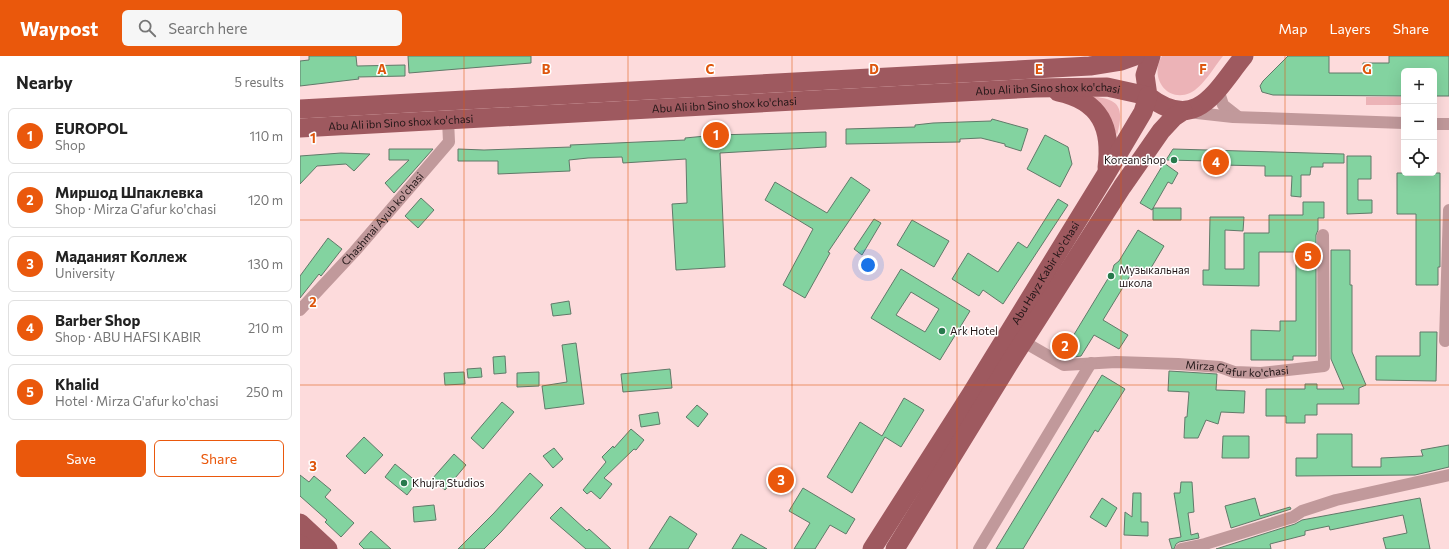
<!DOCTYPE html>
<meta charset="utf-8">
<style>
body{margin:0;font-family:Commissioner,sans-serif;background:#f6f6f6;color:#222}
.controls{position:absolute;right:12px;top:12px;display:grid;overflow:hidden;border-radius:6px;box-shadow:0 4px 16px #0002}
.controls button{width:36px;height:36px;display:grid;place-items:center;padding:0;border:0;border-bottom:1px solid #e0e0e0;background:#fff;color:#222;font:20px sans-serif}
.you{position:absolute;left:568px;top:209px;width:14px;height:14px;margin:-10px;border:3px solid #fff;border-radius:50%;background:#1a73e8;box-shadow:0 0 0 6px #1a73e833}
.badge{display:grid;place-items:center;width:26px;height:26px;border-radius:50%;background:#ea580c;color:#fff;font-size:13px;font-weight:700}
.pin{position:absolute;translate:-50% -50%;border:2px solid #fff;box-shadow:0 1px 4px #0006}
.list{margin:0;padding:0;list-style:none}
h2{display:flex;justify-content:space-between;align-items:center;height:52px;margin:0;padding:0 16px;font-size:17px}
h2 small{font-size:13px;font-weight:400;color:#767676}
.list li{display:grid;grid-template-columns:26px 1fr auto;gap:12px;align-items:center;box-sizing:border-box;height:56px;margin:0 8px 8px;padding:0 8px;border:1px solid #e0e0e0;border-radius:6px}
.list b{display:block;font-size:15px;white-space:nowrap}
.list p{margin:0;font-size:13px;white-space:nowrap;color:#767676}
.list em{font-size:13px;font-style:normal;color:#767676}
.actions{display:flex;gap:8px;padding:12px 16px}
.actions a{flex:1;padding:9px 0;border:1px solid #ea580c;border-radius:6px;text-align:center;font-size:14px;color:#ea580c}
.actions .main{background:#ea580c;color:#fff}
.icon{flex:none;width:22px;height:22px;fill:none;stroke:currentColor;stroke-width:2;stroke-linecap:round;stroke-linejoin:round}
.map{position:relative;flex:none;width:1149px;height:493px;overflow:hidden}
header{display:flex;align-items:center;gap:24px;box-sizing:border-box;height:56px;padding:0 20px;background:#ea580c;color:#fff}
header strong{font-size:19px}
nav{display:flex;gap:22px;margin-inline-start:auto;font-size:14px}
.search{width:280px;height:36px;background:#f6f6f6;display:flex;align-items:center;gap:10px;box-sizing:border-box;padding:0 14px;border-radius:6px;color:#767676;font-size:15px}
main{display:flex}
aside{flex:1;background:#fff}
.map>svg:first-child{display:block}
.green{fill:#ecb3b7}
.building{fill:#83d3a0;stroke:#617969;fill-rule:evenodd}
.lines{fill:none;stroke-linecap:round;stroke-linejoin:round}
.street{stroke:#c1999b;stroke-width:12}
.primary{stroke:#9e595f;stroke-width:19}
.grid{fill:none;stroke:#de560d;stroke-width:1;stroke-opacity:0.55}
.poi-dot{fill:#277a4c;stroke:#fff;stroke-width:1.5}
.labels{text-anchor:middle;stroke-width:3;stroke-linejoin:round;paint-order:stroke}
.street-label{font-size:11px;fill:#221617;stroke:#fff}
.poi-label{font-size:11px;fill:#221617;stroke:#fff;text-anchor:start}
.grid-label{font-size:13px;text-anchor:middle;font-weight:bold;fill:#de560d;stroke:#fff;stroke-width:3;stroke-linejoin:round;paint-order:stroke}
</style>
<header>
<strong>Waypost</strong>
<div class="search"><svg class="icon" aria-label="search" viewBox="0 0 24 24"><circle cx="10" cy="10" r="6"/><path d="M15 15l6 6"/></svg>Search here</div>
<nav><a>Map</a><a>Layers</a><a>Share</a></nav>
</header>
<main>
<aside>
<h2>Nearby<small>5 results</small></h2>
<ul class="list">
<li><span class="badge">1</span><div><b>EUROPOL</b><p>Shop</p></div><em>110 m</em></li>
<li><span class="badge">2</span><div><b>Миршод Шпаклевка</b><p>Shop · Mirza G'afur ko'chasi</p></div><em>120 m</em></li>
<li><span class="badge">3</span><div><b>Маданият Коллеж</b><p>University</p></div><em>130 m</em></li>
<li><span class="badge">4</span><div><b>Barber Shop</b><p>Shop · ABU HAFSI KABIR</p></div><em>210 m</em></li>
<li><span class="badge">5</span><div><b>Khalid</b><p>Hotel · Mirza G'afur ko'chasi</p></div><em>250 m</em></li>
</ul>
<div class="actions"><a class="main">Save</a><a>Share</a></div>
</aside>
<div class="map">
<svg width="1149" height="493" viewBox="0 0 1149 493">
<rect width="100%" height="100%" fill="#fddbdc"/>
<path class="green" d="M862,0h61c-9,11 -20,31 -33,37 -24,10 -41,-17 -28,-37z
M786,40c30,2 40,7 31,39l-10,-21z
M1066,41h38v8h-38z"/>
<path class="building" d="M9,0h47l1,10 48,-1v11l-47,1 1,2 -59,7v-25l9,-1z
M108,0h123v7l-122,10z
M988,0h41v17h34v-10h26v-7h60v40h-15v-25h-30v25l-131,-1 -11,-3 -2,-6 3,-5z
M692,63l36,10 -7,22 -16,-5v-2l-24,-6 -21,1v3l-114,2v-15l69,-2v-2l18,-2 58,-2z
M526,76v15l-106,6 5,114 -49,3 -4,-66 15,-1 -1,-44 -63,4 -1,-6 -34,1 -19,2 1,11 -72,3v-13h-40v-12l26,1 87,-3 -1,-2 115,-5v-2l31,-3z
M745,79l23,12 4,17 -12,23 -33,-18z
M89,93h44l-39,44 -9,-10 24,-23h-20z
M873,93l171,5v9h-21v4h-12l-1,8h-9v22l-10,-1 1,-20h-27v-10l-42,-1v8h-15l1,-12 -43,-1z
M41,97l29,1 -16,17 -8,-7 -29,2 -17,18v-28z
M1047,100h24v23h-13v21h14v13l-25,1z
M864,107l14,10 -6,11 -4,-2 -16,28 -12,-7z
M1097,117h43v94h-2v18h-22v-71h-19z
M551,121l19,13 -42,62 2,1 -25,45 -22,-13 30,-56 -48,-29 10,-18 52,31z
M121,142l13,12 -16,18 -13,-12z
M758,143l10,6 -65,99 -20,-14 -4,6 -27,-17 16,-26 30,19 20,-30 9,6z
M1003,146h21v16h-6v12l-2,5v121h-23v4h-42v-30l29,1v-10h16v-69h-37v34l-56,-1v-15h6l1,-53h34l-1,14 -18,-1v39h19v-36h25v-18h34z
M853,152h28v12h-28z
M574,163l7,4 -19,32 -8,-6z
M612,164l37,21 -15,26 -37,-22z
M838,174l26,16 -16,27 -12,-7 -33,54 25,15 -9,14 -25,-14 -13,21 -7,1 -10,-6 48,-79 2,-7 5,-4z
M28,182l14,11 -21,27 -2,-2 -19,24v-22z
M1031,194h19v35h2v67l14,33 -7,3v16h-42v11h-12v8h-19v-7h-20v-27h39v-5h12v5h27l-13,-30z
M601,213l69,42 -30,49 -69,-42zM611,236l28,17 -14,23 -29,-17z
M269,245l2,13 -18,2 -2,-12z
M1120,276h17l-1,49 -60,-1v-24h44z
M276,287l8,61 -39,5 -3,-23 25,-4 -5,-37z
M205,300l1,17 -12,1 -1,-17z
M181,312l1,9 -14,1 -1,-9z
M370,313l2,19 -49,4 -2,-18z
M869,315l48,3 -1,16 29,1 -1,22 -23,-1 -3,12 -12,-4 -8,18h-14l1,-21h2l2,-25 -21,-1z
M164,316l1,12 -20,1 -1,-12z
M239,316v14l-22,1v-14z
M802,319l23,14 -27,43 -3,-2 -72,119h-27z
M604,342l20,12 -23,37 -16,-10 -33,56 -25,-16 33,-55 22,14z
M202,346l12,10 -31,37 -12,-11z
M397,349l11,9 -10,13 -12,-10z
M358,356l2,12 -19,3 -2,-12z
M331,373l13,11 -8,10 -2,-1 -30,29 8,6 -12,15 -9,-8 -4,3 -4,-4 23,-28 -4,-5 11,-11 1,2z
M1017,378h35v33h29v-9l42,-2 -2,-6 28,-5v22l-34,8 -119,1v-18h21z
M923,380h26v22h-27z
M64,381l19,18 -18,19 -19,-18z
M254,392l9,11 -10,9 -10,-12z
M154,398l12,11 -21,25 -13,-11z
M95,408l22,18 -10,13 -22,-18z
M230,417l13,12 -42,47 -17,17h-26l36,-36z
M0,419l9,7 5,-6 17,14 -6,7 29,26 -13,14 -16,-15 2,-2 -27,-24z
M881,426h11l2,30 -6,1 3,22 7,-2 1,5 -20,4 -3,2 -2,5h-2l-3,-10 12,-2 -7,-44h6z
M503,432l52,31 -9,15 -16,-9 -15,24h-21l16,-26 -21,-12z
M833,437h8v29h7v14l-24,-1 1,-23 7,5z
M802,442l15,10 -11,19 -16,-10z
M955,442l5,18 30,-9 1,2 -60,19 -6,-22z
M1120,442l10,51h-44l-3,-11 24,-5 -4,-18 -73,15 -1,-4 -24,5v4l-35,9 1,5h-55l79,-25 7,-4z
M134,449l2,15 -22,2 -1,-15z
M261,451l26,24 2,-2 22,20h-25l-22,-19 -14,-12z
M370,460l27,18 -9,15h-39z
M71,475l20,18h-27l-5,-5z
M441,478l26,15h-35z"/>
<g class="lines">
<g class="street">
<path d="M918,33l5,16 14,11"/>
<path d="M888,56l45,5 171,6"/>
<path d="M1134,68h15"/>
<path id="s1" d="M0,254l55,-59 94,-109 -1,-22"/>
<path d="M1145,285l4,-131"/>
<path id="s2" d="M724,286l40,23 52,-3 62,2 42,3 14,5 27,1 63,-7 -1,-131"/>
<path d="M679,493l112,-186"/>
<path d="M881,493l24,-5 88,-27 9,-6 34,-11 113,-25"/>
</g>
<g class="primary">
<path d="M851,0l-6,19 3,21c49,38 68,-6 96,-40"/>
<path d="M758,36c43,9 54,36 49,76"/>
<path d="M0,53l790,-43 31,-5 14,-5"/>
<path id="s3" d="M0,72l735,-40 72,-1 41,9"/>
<path d="M0,467l28,26"/>
<path d="M0,488l5,5"/>
<path id="s4" d="M572,493l99,-155 134,-218 38,-64 5,-16"/>
<path d="M595,493l117,-190 110,-172 39,-56 13,-14 9,-6"/>
</g>
</g>
<path class="grid" d="M164,0v493M328,0v493M492,0v493M657,0v493M821,0v493M985,0v493M0,164h1149M0,329h1149"/>
<g class="poi-dot">
<circle cx="874" cy="104" r="4"/>
<circle cx="811" cy="220" r="4"/>
<circle cx="642" cy="275" r="4"/>
<circle cx="104" cy="427" r="4"/>
</g>
<g class="labels">
<g class="street-label">
<text dy="4" stroke="none"><textPath href="#s3" startOffset="749">Abu Ali ibn Sino shox ko'chasi</textPath></text>
<text dy="4" stroke="none"><textPath href="#s3" startOffset="425">Abu Ali ibn Sino shox ko'chasi</textPath></text>
<text dy="4" stroke="none"><textPath href="#s3" startOffset="101">Abu Ali ibn Sino shox ko'chasi</textPath></text>
<text dy="4" stroke="none"><textPath href="#s1" startOffset="123">Chashmai Ayub ko'chasi</textPath></text>
<text dy="4" stroke="none"><textPath href="#s4" startOffset="326">Abu Hayz Kabir ko'chasi</textPath></text>
<text dy="4" stroke="none"><textPath href="#s2" startOffset="220">Mirza G'afur ko'chasi</textPath></text>
</g>
<g class="poi-label">
<text x="866" y="108" text-anchor="end">Korean shop</text>
<text x="819" y="218">Музыкальная<tspan x="819" dy="13">школа</tspan></text>
<text x="650" y="279">Ark Hotel</text>
<text x="112" y="431">Khujra Studios</text>
</g>
</g>
<g class="grid-label">
<text x="82" y="18">A</text>
<text x="246" y="18">B</text>
<text x="410" y="18">C</text>
<text x="574" y="18">D</text>
<text x="739" y="18">E</text>
<text x="903" y="18">F</text>
<text x="1067" y="18">G</text>
<text x="13" y="87">1</text>
<text x="13" y="251">2</text>
<text x="13" y="415">3</text>
</g>
</svg>
<div class="controls">
<button>+</button>
<button>−</button>
<button><svg class="icon" aria-label="locate" viewBox="0 0 24 24"><circle cx="12" cy="12" r="6"/><path d="M12 2v4M12 18v4M2 12h4M18 12h4"/></svg></button>
</div>
<div class="you"></div>
<div class="pin badge" style="left:416px;top:79px">1</div>
<div class="pin badge" style="left:765px;top:290px">2</div>
<div class="pin badge" style="left:481px;top:424px">3</div>
<div class="pin badge" style="left:916px;top:106px">4</div>
<div class="pin badge" style="left:1008px;top:200px">5</div>
</div>
</main>
